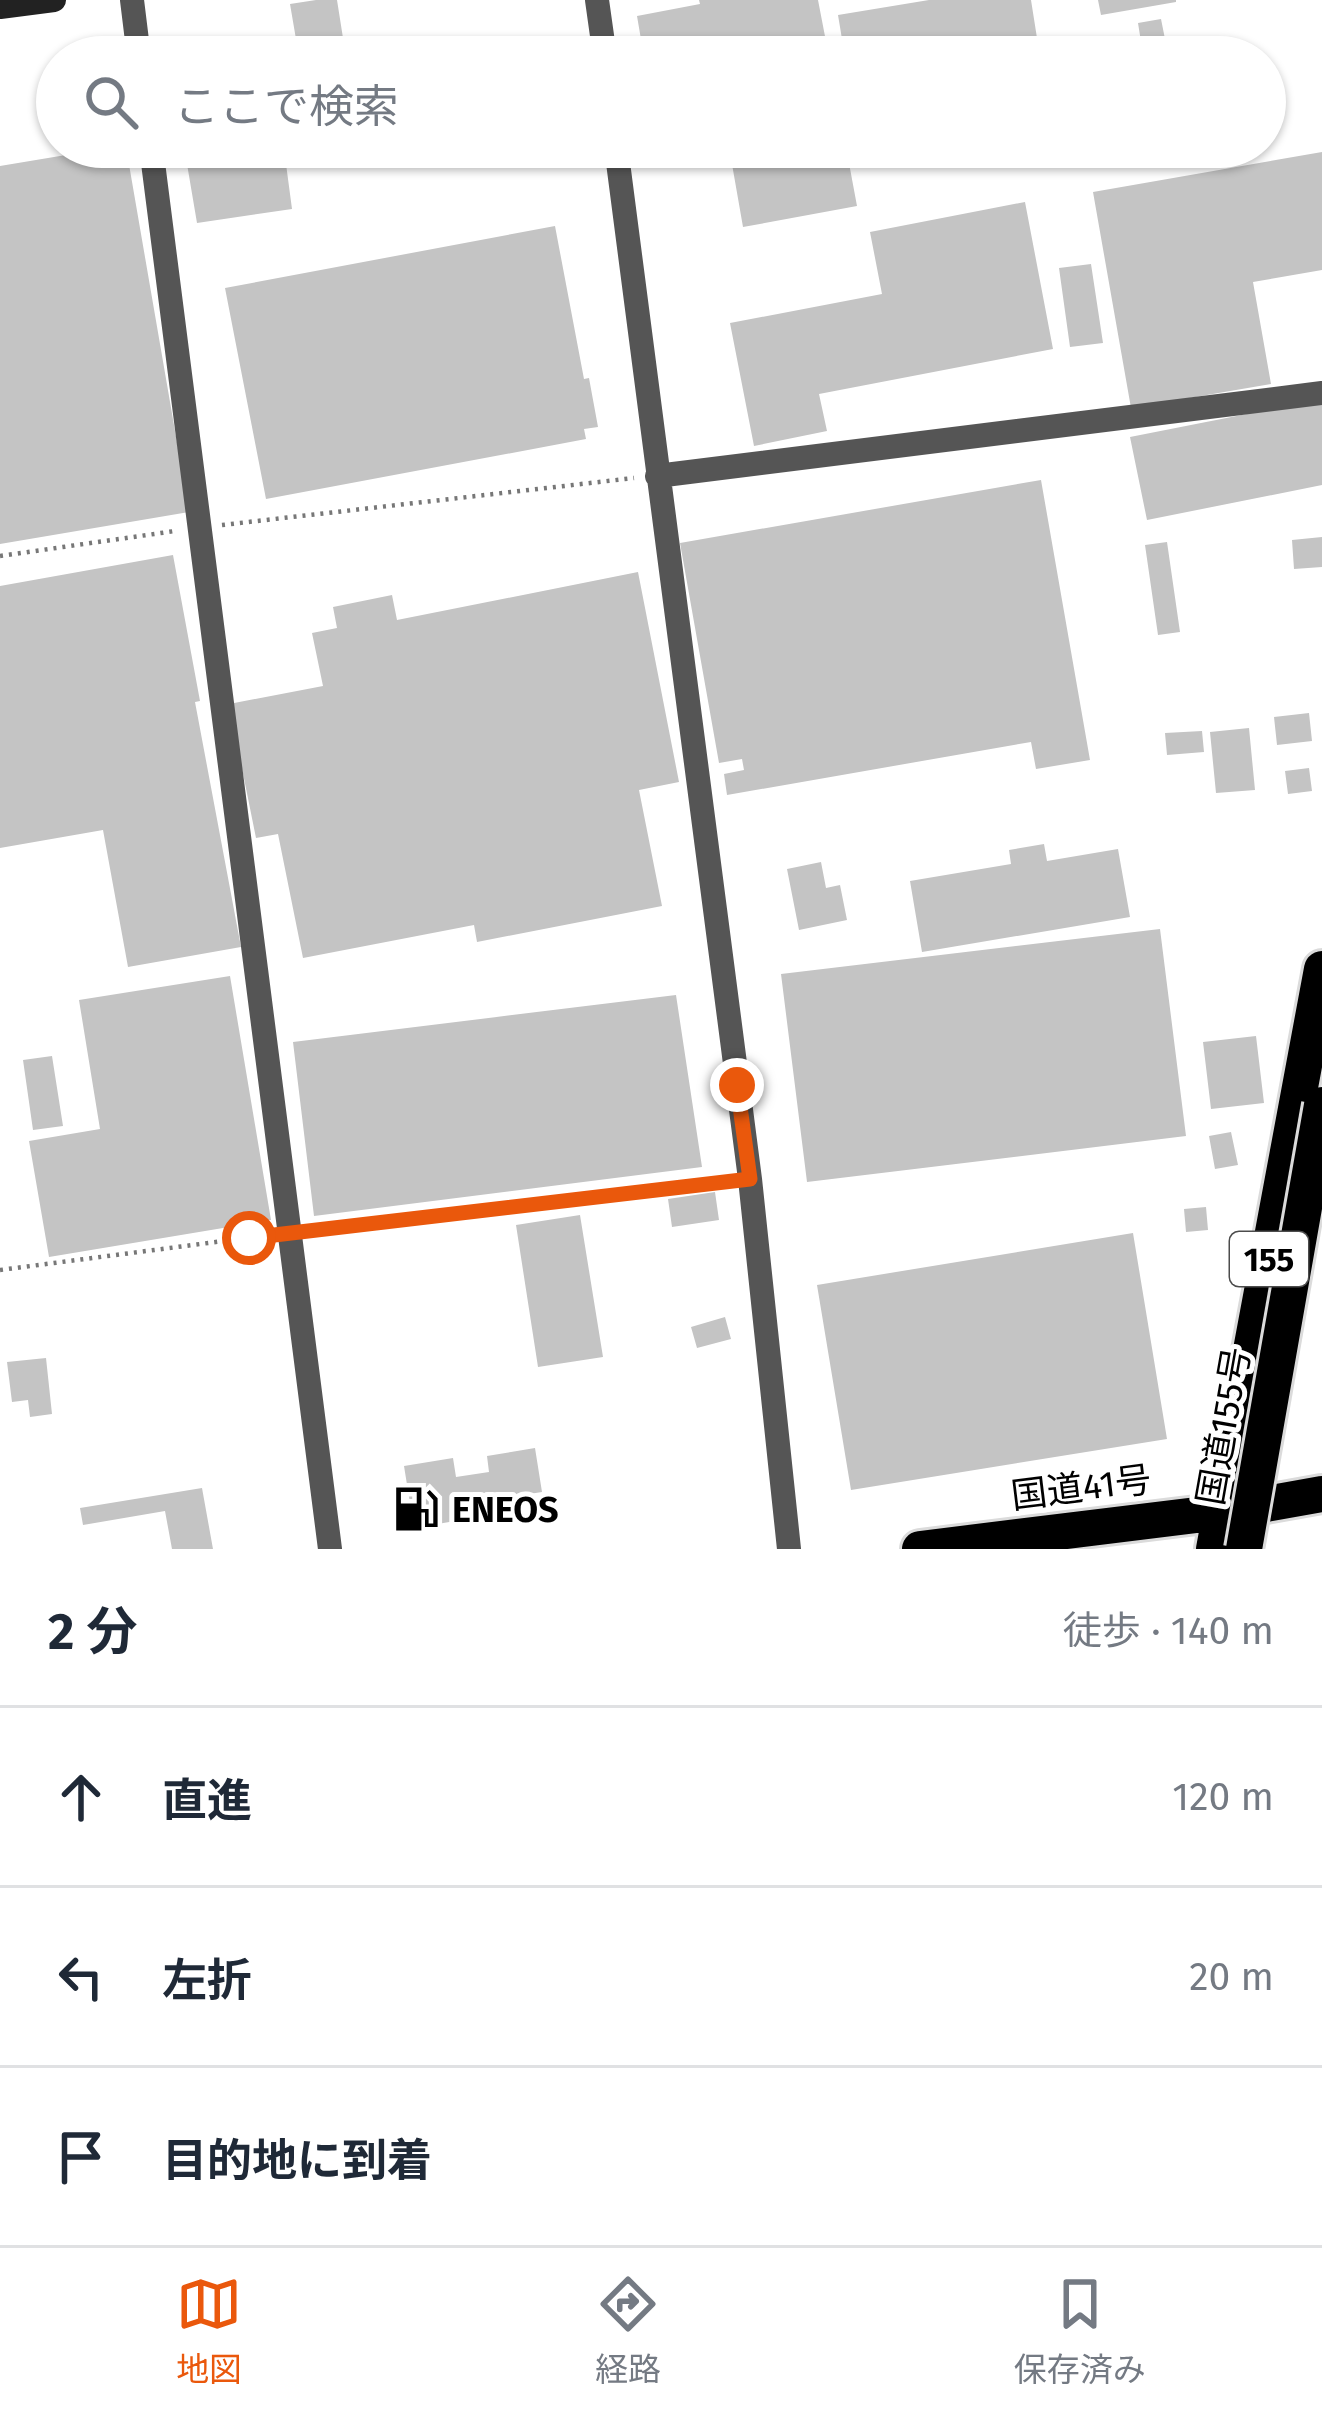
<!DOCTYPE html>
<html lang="ja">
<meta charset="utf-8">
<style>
body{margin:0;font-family:"Fira Sans","Noto Sans JP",sans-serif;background:#f6f6f7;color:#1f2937}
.stop{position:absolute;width:36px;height:36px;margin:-27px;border:9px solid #ea580c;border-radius:50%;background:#fff}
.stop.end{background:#ea580c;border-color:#fff;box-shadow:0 3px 12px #0008}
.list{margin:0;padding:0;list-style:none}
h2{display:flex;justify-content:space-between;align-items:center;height:156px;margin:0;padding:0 48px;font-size:51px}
h2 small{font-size:39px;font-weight:400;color:#747a83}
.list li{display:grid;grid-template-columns:78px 1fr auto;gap:36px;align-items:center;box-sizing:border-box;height:180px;padding:0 48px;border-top:3px solid #e0e1e3}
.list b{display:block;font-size:45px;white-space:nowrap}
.list em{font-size:39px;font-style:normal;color:#747a83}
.icon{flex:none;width:66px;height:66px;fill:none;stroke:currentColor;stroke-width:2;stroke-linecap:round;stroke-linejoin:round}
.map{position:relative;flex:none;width:1322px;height:1549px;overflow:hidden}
.search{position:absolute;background:#fff;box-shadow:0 3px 9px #0004;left:36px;right:36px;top:36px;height:132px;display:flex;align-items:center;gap:30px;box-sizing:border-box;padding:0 42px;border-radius:66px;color:#747a83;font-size:45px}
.sheet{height:696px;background:#fff}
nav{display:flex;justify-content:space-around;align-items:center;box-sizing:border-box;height:168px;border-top:3px solid #e0e1e3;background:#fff;font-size:33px;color:#747a83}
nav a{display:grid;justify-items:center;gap:6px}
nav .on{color:#ea580c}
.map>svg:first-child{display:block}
.building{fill:#c4c4c4}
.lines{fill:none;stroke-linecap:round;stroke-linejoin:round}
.highway-casing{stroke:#dbdbdb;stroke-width:42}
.path{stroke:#777;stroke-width:4.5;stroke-dasharray:3 6;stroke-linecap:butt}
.street{stroke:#555;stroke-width:24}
.secondary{stroke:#222;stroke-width:24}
.highway{stroke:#000;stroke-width:36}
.highway-bridge-casing{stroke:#dbdbdb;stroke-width:42;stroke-linecap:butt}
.highway-bridge{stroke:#000;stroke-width:36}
.route{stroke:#ea580c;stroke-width:15}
.labels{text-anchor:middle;stroke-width:10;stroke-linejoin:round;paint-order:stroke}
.shield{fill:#fff;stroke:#4c4c4c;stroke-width:3}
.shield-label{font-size:33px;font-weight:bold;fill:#000}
.street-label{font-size:36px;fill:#000;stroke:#fff}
.poi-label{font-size:36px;font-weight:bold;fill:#000;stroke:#fff;text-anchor:start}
</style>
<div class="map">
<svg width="1322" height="1549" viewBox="0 0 1322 1549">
<rect width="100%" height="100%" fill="#fff"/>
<path class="building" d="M316,0h21l9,57h-71l-2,-8 24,-4 -7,-41z
M699,0h119l11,57h-185l-7,-41 63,-12z
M929,0h102l9,57h-195l-7,-42z
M1098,0h78v2l-75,13z
M1161,19l5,25 -24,4 -4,-25z
M114,147h12l63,365 -189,32v-378z
M729,147h117l11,59 -114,21z
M284,149l8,60 -95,14 -10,-59z
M1322,152v118l-69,12 18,102 -140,24 -38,-216z
M1025,202l28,147 -234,45 8,37 -73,15 -24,-123 152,-29 -12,-62z
M555,226l29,153 5,-1 9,49 -14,2 2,10 -320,60 -41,-211z
M1091,264l12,79 -33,4 -11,-79z
M1322,399v86l-175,35 -17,-83z
M1041,480l49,280 -54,9 -5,-27 -304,53 -3,-21 20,-4 -2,-11 -23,4 -39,-220z
M1322,537v30l-28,2 -2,-29z
M1167,542l13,90 -22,3 -13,-90z
M173,555l27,146 -5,1 46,245 -113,20 -25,-137 -103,18v-262z
M638,572l41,210 -40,8 23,116 -185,36 -3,-17 -171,33 -25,-124 -22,4 -27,-134 94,-18 -11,-53 25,-5 -4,-21 59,-12 5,25z
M1309,713l3,28 -35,4 -3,-28z
M1249,728l6,62 -39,3 -6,-61z
M1202,731l2,21 -37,3 -2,-22z
M1309,768l3,23 -24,3 -3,-23z
M1044,844l3,17 71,-12 12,68 -208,35 -12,-71 101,-17 -2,-14z
M821,862l5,26 14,-3 7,35 -48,10 -12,-61z
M1160,929l26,207 -379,46 -26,-208z
M230,976l41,244 -222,37 -20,-116 71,-12 -21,-129z
M676,995l26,172 -388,49 -21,-174z
M1256,1036l8,67 -53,6 -8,-67z
M52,1056l11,70 -30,4 -10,-70z
M1231,1132l7,33 -23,4 -6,-33z
M715,1192l4,28 -47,7 -4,-28z
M1206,1207l2,23 -22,2 -2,-23z
M580,1215l23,142 -65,10 -22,-142z
M1133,1233l34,206 -316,51 -34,-205z
M725,1317l6,22 -34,9 -6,-21z
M46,1358l6,56 -22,3 -2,-17 -16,2 -5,-40z
M535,1448l7,44 -84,13 3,15 -47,8 -10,-62 49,-8 3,19 33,-5 -2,-16z
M202,1488l11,61h-41l-7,-38 -82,14 -3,-17z"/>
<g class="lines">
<g class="highway-casing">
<path id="highway" d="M920,1549l301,-37 101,-18
M1214,1549l108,-580"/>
</g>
<path class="path" d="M222,525l412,-47
M0,556l175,-25
M315,1229l412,-48
M0,1270l262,-34"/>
<path class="street" d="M132,0l7,57
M597,0l8,57
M151,147l179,1402
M616,147l134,1032 39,370
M657,476l665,-83"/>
<path class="secondary" d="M0,7l54,-7"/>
<use href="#highway" class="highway"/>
<g class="highway-bridge-casing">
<path id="highway-bridge" d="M1244,1549l78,-444"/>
</g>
<use href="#highway-bridge" class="highway-bridge"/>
</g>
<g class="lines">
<path class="route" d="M249,1238l501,-59 -13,-94"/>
</g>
<defs>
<g id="fuel-bare" transform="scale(3.6)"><path d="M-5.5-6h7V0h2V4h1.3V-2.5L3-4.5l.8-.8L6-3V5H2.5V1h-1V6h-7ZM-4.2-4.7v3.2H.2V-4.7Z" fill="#000" stroke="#fff" stroke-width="2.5" paint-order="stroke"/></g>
</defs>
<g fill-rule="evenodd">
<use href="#fuel-bare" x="416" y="1509"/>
</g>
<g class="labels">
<rect class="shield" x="1230" y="1232" width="78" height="54" rx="9"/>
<g class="shield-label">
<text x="1269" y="1271">155</text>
</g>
<g class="street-label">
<text transform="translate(1223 1426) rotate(-80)" y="13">国道155号</text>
<text transform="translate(1081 1487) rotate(-7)" y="13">国道41号</text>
</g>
<g class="poi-label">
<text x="452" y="1522">ENEOS</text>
</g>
</g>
</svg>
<div class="stop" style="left:249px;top:1238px"></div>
<div class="stop end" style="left:737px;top:1085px"></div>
<div class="search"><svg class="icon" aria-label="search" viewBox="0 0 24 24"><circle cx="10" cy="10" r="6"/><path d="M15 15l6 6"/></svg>ここで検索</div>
</div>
<section class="sheet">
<h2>2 分<small>徒歩 · 140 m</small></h2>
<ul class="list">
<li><svg class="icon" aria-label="ahead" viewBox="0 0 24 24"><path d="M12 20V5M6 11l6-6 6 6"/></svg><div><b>直進</b></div><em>120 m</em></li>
<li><svg class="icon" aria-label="left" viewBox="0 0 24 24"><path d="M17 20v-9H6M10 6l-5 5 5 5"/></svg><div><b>左折</b></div><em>20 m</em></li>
<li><svg class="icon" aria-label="arrive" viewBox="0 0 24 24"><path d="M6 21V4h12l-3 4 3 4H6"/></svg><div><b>目的地に到着</b></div></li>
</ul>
</section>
<nav>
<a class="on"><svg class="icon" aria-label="map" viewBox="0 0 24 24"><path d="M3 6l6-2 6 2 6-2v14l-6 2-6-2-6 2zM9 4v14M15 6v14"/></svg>地図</a>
<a><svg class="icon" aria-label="directions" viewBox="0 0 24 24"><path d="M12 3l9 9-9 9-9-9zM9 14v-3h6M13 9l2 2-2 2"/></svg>経路</a>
<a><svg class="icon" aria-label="saved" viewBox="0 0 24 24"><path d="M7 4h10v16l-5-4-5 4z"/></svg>保存済み</a>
</nav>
